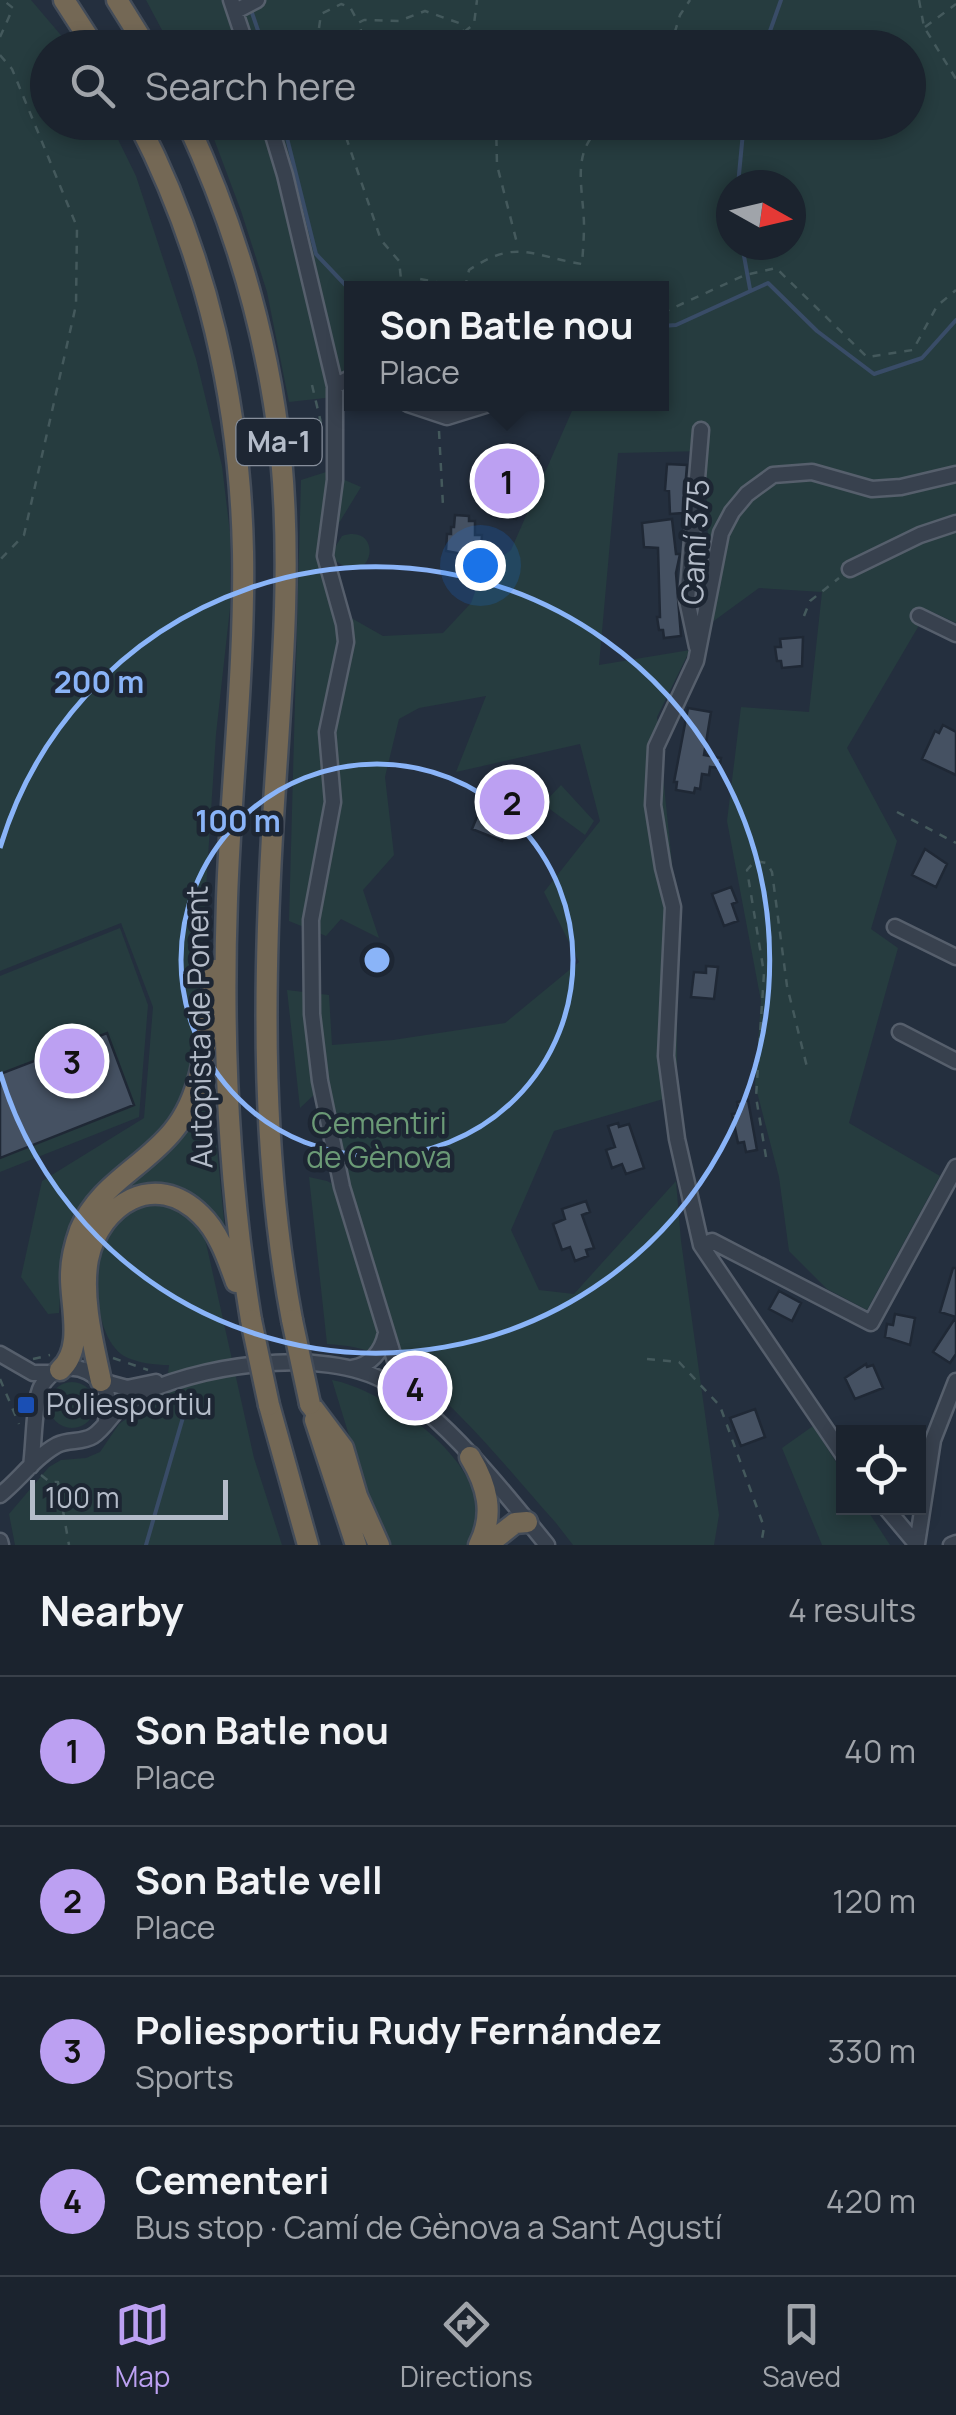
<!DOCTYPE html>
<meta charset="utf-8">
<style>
body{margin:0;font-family:Manrope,sans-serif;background:#282f3a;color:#f1f3f6}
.controls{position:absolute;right:30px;bottom:30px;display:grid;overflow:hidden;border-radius:0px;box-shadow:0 5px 15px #0003}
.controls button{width:90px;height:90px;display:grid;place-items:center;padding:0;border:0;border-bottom:2px solid #39404a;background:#1b232e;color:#f1f3f6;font:50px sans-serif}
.compass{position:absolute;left:716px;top:170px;width:90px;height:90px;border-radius:50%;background:#1b232e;box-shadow:0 5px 15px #0003;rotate:98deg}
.scale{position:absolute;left:30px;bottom:25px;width:198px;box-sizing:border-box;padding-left:10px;border:5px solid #b4bcc9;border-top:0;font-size:28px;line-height:35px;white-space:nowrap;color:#b4bcc9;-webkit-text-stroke:8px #1d2633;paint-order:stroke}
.you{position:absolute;left:480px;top:565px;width:35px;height:35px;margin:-25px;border:8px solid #fff;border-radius:50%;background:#1a73e8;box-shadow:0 0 0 15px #1a73e833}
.badge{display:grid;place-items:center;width:65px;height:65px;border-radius:50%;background:#bca0f2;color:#111;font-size:32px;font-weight:700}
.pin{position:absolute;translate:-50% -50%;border:5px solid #fff;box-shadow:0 2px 10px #0006}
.popup{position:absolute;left:344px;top:281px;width:325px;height:130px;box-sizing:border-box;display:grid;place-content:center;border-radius:0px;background:#1b232e;filter:drop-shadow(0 2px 8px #0005);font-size:32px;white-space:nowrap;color:#a0a4aa}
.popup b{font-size:38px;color:#f1f3f6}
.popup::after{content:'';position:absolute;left:50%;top:100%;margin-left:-20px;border:20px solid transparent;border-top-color:#1b232e}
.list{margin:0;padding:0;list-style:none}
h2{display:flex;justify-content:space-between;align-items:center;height:130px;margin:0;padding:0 40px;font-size:42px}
h2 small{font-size:32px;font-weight:400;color:#a0a4aa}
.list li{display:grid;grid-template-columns:65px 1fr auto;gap:30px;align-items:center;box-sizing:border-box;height:150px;padding:0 40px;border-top:2px solid #39404a}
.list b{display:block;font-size:38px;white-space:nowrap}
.list p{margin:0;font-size:32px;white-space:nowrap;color:#a0a4aa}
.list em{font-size:32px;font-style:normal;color:#a0a4aa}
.icon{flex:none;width:55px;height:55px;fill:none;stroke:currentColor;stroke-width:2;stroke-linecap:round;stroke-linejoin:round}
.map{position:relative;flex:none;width:956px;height:1545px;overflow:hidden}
.search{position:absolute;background:#1b232e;box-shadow:0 5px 15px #0003;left:30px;right:30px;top:30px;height:110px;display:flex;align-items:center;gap:25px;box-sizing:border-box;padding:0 35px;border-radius:55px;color:#a0a4aa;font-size:38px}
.sheet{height:730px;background:#1b232e}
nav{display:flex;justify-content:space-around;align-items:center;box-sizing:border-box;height:140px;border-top:2px solid #39404a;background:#1b232e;font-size:28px;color:#a0a4aa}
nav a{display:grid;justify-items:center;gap:5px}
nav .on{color:#bca0f2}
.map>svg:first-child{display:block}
.green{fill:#263c3f;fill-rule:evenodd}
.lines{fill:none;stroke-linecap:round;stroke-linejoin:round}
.stream{stroke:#394c67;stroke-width:4}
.building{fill:#455162;stroke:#1f2835;stroke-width:2.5}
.minor-casing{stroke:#565f6c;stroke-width:19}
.highway-casing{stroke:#434c59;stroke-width:25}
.path{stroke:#44595c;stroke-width:2.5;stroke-dasharray:8 8;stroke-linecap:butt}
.minor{stroke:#38414e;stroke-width:14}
.highway{stroke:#746855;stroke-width:20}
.highway-bridge-casing{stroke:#434c59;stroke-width:25;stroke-linecap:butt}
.highway-bridge{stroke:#746855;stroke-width:20}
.ring{fill:none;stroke:#8ab4f8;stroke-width:5}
.transit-dot{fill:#1a4fb4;stroke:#1d2633;stroke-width:4}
.labels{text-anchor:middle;stroke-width:9;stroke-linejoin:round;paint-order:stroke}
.shield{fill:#1d2633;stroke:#878f9c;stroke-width:2.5}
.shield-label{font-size:28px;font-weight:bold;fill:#b4bcc9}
.street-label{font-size:30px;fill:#b4bcc9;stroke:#1d2633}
.park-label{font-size:30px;fill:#6b9a76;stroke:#1d2633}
.poi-label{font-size:30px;fill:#b4bcc9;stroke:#1d2633;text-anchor:start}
.centre{fill:#8ab4f8;stroke:#1d2633;stroke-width:5}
.ring-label{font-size:30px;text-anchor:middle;font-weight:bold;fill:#8ab4f8;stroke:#1d2633;stroke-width:9;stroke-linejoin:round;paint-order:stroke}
</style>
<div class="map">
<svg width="956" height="1545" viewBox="0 0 956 1545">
<rect width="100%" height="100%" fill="#242f3e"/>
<path class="green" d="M0,0h31l40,47 -23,1v74l62,1 26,53 60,183 26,107 8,67v75l-14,126 -17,262 -9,75 -18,46 -20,23 -46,36 -27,31 -16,44 -4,62 -11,1 -27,-37 21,-96 102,-63 9,-111 -32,-84 -121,48z
M146,0h810v623l-28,-13 -81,138 50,93 -26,88 27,19 -49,175 91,53 -73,134 -40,-21 -38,-38 -10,-74 -24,-93 6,-83 -34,-180 14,-114 68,5 13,-120 -63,-4 -48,35 -6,-172 -87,2 -19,212 91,-15 -33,67 20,195v183l-123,36 -43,99 28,60 35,4 102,-113 5,60 38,274 -5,30h-141l-17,-22c-44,-48 -118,-145 -176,-168 -17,-7 -34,-10 -53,-11l-18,-167 18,4 19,10 -20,-95 -11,-2 -15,14 -13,-118 42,5 3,50 61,-5 112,-17 74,-61 -35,-70 56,-71 -20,-77 -124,28 30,-76 -67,12 -20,11 -14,58 9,78 -31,35 16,48 -38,-19 -15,17 -37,-15 12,-441 25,-8 35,15 -30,49 3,13 8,-13c42,-14 33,54 -6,25l10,54 37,21 60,-3 28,-30 12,-33 28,-20 64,-146h87v-116h-310v107l-63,7 -22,-110 -26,-81 -33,-88 700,-1v-74l-737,-1zM731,185h60v60h-60z
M561,785l33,36 -9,14 -42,-31z
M120,928l28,77 -9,112 -139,55v-196z
M212,1031l2,89 12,120 -31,-40 -90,4 70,-60 14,-21z
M153,1205c23,2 38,10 51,29l50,224 28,87h-267l-6,-31 40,-47 12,-7 25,-2 14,-6 19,-28 47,-33 3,-26c-14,0 -32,-2 -45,-9 -35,-22 -33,-110 -6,-136 9,-9 23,-13 35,-15z
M332,1380c58,11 181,97 135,165h-76l-20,-38z
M49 1405a23 23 0 1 1 46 0a23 23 0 1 1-46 0Z
M813,1426l30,47 1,35h22l24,37h-68l-40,-97z"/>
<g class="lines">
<path class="stream" d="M251,10l13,38
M764,48l17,-48
M283,122l33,132 36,38
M738,185l6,-63
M742,245l8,44
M662,326l14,-1 92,-42 49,48 57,43 48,-16 34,-38
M146,1545l40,-138"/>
</g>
<path class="building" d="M521,449l18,7 -23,63 -24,-3 9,-17 -20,-7 10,-25 8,3 8,-20 12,4z
M667,464l20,1 -4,48 -13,1 -1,-23 -4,-1z
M455,515l14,1v5h6v14h7l-2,26 -12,-1v-5l-22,-4 1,-17h4v-7h3z
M672,519l4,35h4l-4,19 5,63 -17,2 -1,-8h-4l-2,-13h3l-2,-69 -14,-1 -2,-24z
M803,637l-1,29 -20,2 -1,-7h-4l-2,-14h6l-1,-8z
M688,708l23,4 -7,43 17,3 -2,10 -9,-1 -1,8 -7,-1 -2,15 -5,-1 -1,5 -18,-3 1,-8h-3z
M943,725l13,7v43l-34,-16 13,-28 4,2z
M506,770l22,9 -4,10 16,6 -4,10 -16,-7 -18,43 -30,-12 23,-56 8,4z
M925,849l22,15 -11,23 -24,-12z
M731,887l6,15 -5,2 6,17 -14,5 -12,-32z
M706,966l12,1 -4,32 -23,-2 3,-25 12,1z
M107,1033l27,72 -134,53v-84z
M748,1100l9,50 -11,2 -2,-10 -6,1 -6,-29 7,-1 -2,-11z
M618,1123l1,4 10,-3 15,44 -18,6 -4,-10 -10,4 -6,-18 9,-3 -7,-21z
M586,1201l4,11 -8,3 12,33 -8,2 2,6 -13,5 -5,-14 -8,3 -9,-26 12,-5 -3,-10z
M953,1268h3v86l-6,9 -17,-11 23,-35 -16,-5z
M779,1291l22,12 -9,18 -23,-12z
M895,1314l20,4 -5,27 -25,-8 2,-13 6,1z
M866,1364l1,3 6,-2 10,23 -28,11 -10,-21z
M755,1409l10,28 -24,9 -11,-28z"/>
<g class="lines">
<g class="minor-casing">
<path id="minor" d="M231,0l16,48
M236,11l21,-11
M269,122l16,53 50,211v94l-10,76 19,68 2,18 -19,90 6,70 -22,118 1,94 8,67 22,106 64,210
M335,386l17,-9
M408,404l39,13 42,-13
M850,569l70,-34 36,-12
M919,616l37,18
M697,647l-10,-47 14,-170
M895,927l61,30
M900,1032l56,29
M701,1245l11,-4 159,82 85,-156
M0,1354l33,19h21
M352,1368c19,-3 30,-16 34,-35
M101,1381l26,7 29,-6
M844,1456l-143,-211 -24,-106 -11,-83 7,-149 -10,-39 -10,-63 3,-58 40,-86 25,-128 11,-21 15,-18 26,-19 39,-3 60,17 29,-2 55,-13
M31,1466c3,-19 3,-67 10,-79 22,-40 80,-12 65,33
M0,1495c19,-15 35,-38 57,-50 12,-6 25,-2 36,-9 15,-10 21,-28 38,-37 63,-34 192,-54 257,-16 56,33 118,111 159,162
M886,1508l31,37
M0,1541l1,4
M917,1544l16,-104 23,-59
M951,1545l5,-2"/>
</g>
<g class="highway-casing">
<path id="highway" d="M64,0l31,48
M117,0l30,48
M138,122c69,133 102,281 105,430 2,115 -12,231 -16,347 -5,142 1,281 24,421
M187,122c49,106 82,218 94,335 12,125 -2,254 -9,379 -9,161 -10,325 20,484
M60,1370c25,-22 10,-66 11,-95 0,-15 4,-31 9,-45 18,-45 64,-63 93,-99 35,-42 34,-109 42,-161
M101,1381c-8,-38 -20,-84 -13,-122 12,-55 67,-90 113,-44 18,17 27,45 35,67
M310,1404l33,44 14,48 22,49
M269,1405l39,140
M315,1420l41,125
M470,1457c17,28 25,57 9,88
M487,1545l28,-22 12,-1"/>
</g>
<path class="path" d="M919,0l5,27 32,52
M925,27l31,-23
M319,28l2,-14 20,-10 9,3 8,15
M464,32l10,-8 3,-24
M0,37l13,-29 -10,-8
M375,48l-12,-13 -5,-12 6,-3 35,1 26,-10 34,12 13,25
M670,48l10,-33 10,-15
M0,55l12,14 65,158 -1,78 -52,230 -24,25
M353,122l-6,18 34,100 18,21 3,27
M496,122l1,43 21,82
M407,288l13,-9 22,4 8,5
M465,288l4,-18c48,-32 62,-14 113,-6 1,-13 2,-27 2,-40 -1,-40 -15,-76 24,-102
M662,313l83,-38 31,-7 91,89 46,-7 24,-44 19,-16
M312,385l9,38
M439,431l4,75
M804,616l6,-15 29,-23
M897,812l59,31
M766,1157l-10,-60 8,-124 -17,-103 8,-9 12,2 5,9 15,114 20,81
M113,1358l35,12
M33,1359l17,-4
M647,1359l32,3 41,44 44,121 -3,18
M0,1379l19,45
M41,1475l9,7h8l11,63"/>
<use href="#minor" class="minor"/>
<use href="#highway" class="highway"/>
<g class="highway-bridge-casing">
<path id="highway-bridge" d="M251,1320l18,85
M292,1320l18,84"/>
</g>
<use href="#highway-bridge" class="highway-bridge"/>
</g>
<g class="ring">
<circle cx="377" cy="960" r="196"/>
<path d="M0 848A393 393 0 1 1 0 1072"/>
</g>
<rect class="transit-dot" x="16" y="1395" width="20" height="20" rx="5"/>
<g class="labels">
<rect class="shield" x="236.5" y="419" width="85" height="46" rx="8"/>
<g class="shield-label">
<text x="279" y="452">Ma-1</text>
</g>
<g class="street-label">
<text transform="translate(696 542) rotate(-87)" y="10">Camí 375</text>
<text transform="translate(200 1027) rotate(-91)" y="10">Autopista de Ponent</text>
</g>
<g class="park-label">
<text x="379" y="1134">Cementiri<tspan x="379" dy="34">de Gènova</tspan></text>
</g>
<g class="poi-label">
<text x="46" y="1415">Poliesportiu</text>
</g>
</g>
<circle cx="377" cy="960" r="15" class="centre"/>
<g class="ring-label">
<text x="99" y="693">200 m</text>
<text x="238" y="832">100 m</text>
</g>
</svg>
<div class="controls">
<button><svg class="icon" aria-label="locate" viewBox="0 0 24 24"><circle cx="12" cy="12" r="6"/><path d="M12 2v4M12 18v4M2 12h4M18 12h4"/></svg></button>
</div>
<svg class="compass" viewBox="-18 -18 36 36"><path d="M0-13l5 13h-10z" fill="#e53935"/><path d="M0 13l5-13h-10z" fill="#a0a4aa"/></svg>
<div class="scale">100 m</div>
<div class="you"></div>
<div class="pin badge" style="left:507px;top:481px">1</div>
<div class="popup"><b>Son Batle nou</b>Place</div>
<div class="pin badge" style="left:512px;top:802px">2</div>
<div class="pin badge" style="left:72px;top:1061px">3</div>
<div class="pin badge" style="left:415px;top:1388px">4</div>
<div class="search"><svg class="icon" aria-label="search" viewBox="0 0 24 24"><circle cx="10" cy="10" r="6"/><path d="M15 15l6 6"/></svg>Search here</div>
</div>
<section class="sheet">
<h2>Nearby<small>4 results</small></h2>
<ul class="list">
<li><span class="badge">1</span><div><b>Son Batle nou</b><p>Place</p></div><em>40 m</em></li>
<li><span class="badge">2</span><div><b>Son Batle vell</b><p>Place</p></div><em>120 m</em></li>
<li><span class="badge">3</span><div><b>Poliesportiu Rudy Fernández</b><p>Sports</p></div><em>330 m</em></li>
<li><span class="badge">4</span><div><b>Cementeri</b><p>Bus stop · Camí de Gènova a Sant Agustí</p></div><em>420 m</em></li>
</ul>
</section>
<nav>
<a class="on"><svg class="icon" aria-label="map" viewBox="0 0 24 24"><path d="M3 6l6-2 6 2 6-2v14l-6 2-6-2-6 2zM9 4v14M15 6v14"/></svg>Map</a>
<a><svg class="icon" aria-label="directions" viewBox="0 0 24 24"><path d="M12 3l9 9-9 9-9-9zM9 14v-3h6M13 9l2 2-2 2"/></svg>Directions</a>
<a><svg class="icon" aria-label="saved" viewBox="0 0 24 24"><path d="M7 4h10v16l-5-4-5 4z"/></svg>Saved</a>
</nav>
